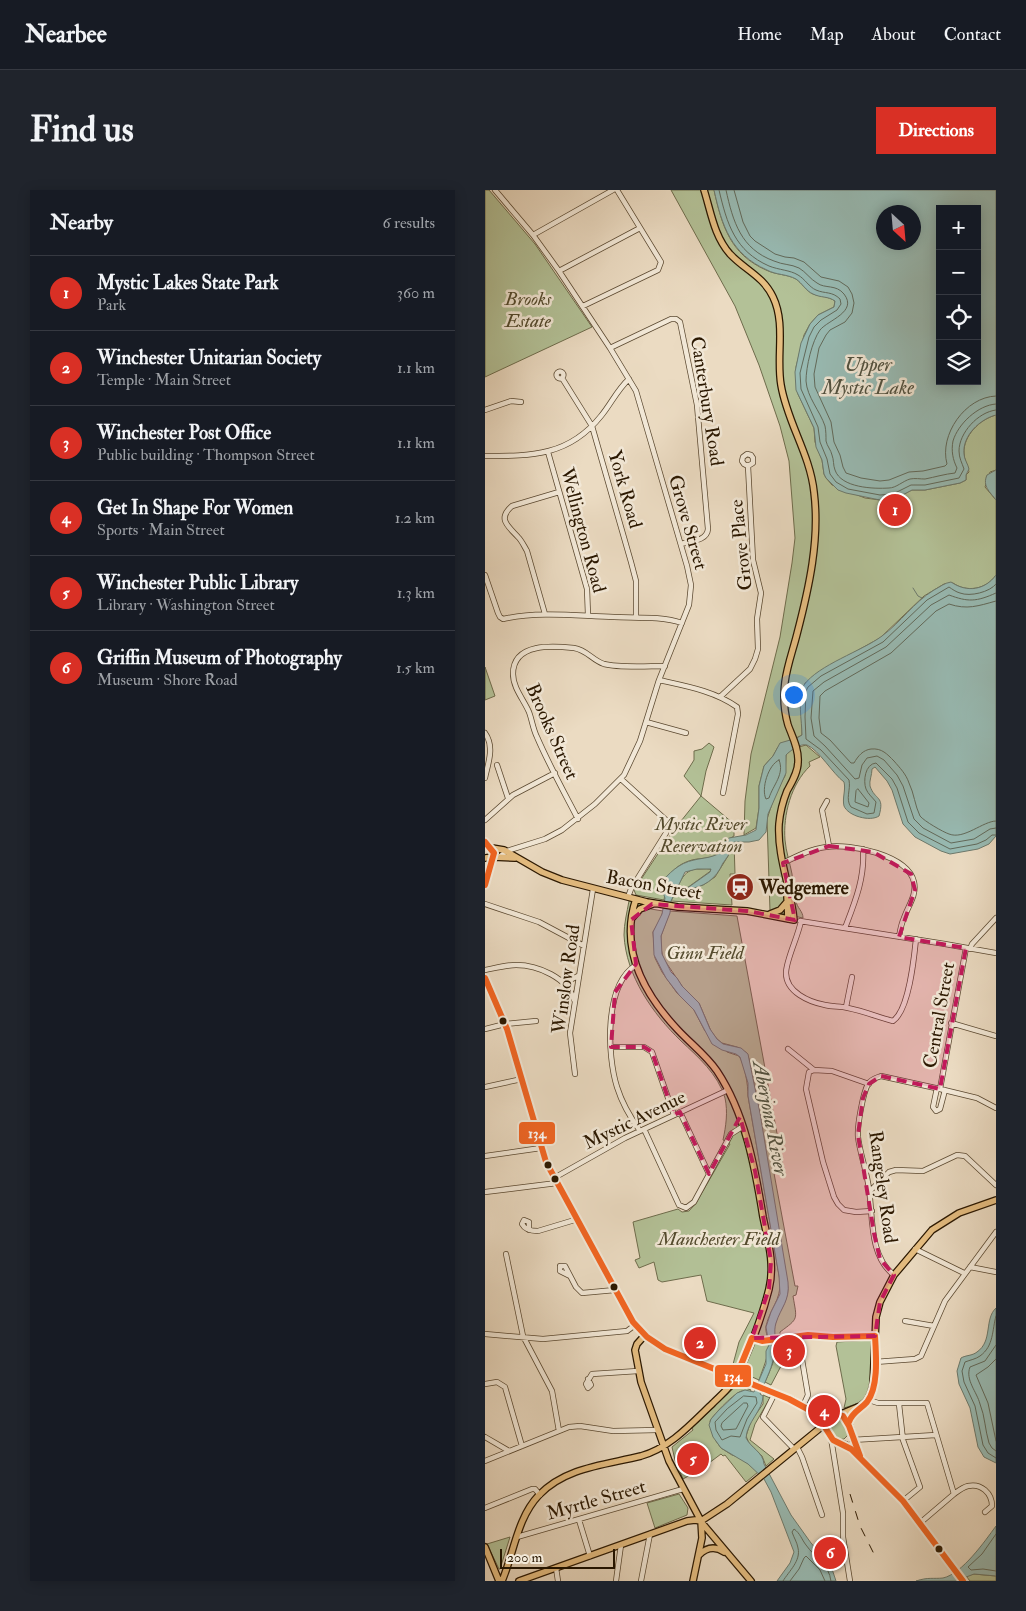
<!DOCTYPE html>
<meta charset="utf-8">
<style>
body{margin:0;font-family:"IM FELL Double Pica",serif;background:#20242c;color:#f1f3f6}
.controls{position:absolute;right:15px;top:15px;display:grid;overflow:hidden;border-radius:0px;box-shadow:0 2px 12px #0003}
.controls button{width:45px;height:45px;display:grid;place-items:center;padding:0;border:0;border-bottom:1px solid #363941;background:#171b24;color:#f1f3f6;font:25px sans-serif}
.compass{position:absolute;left:391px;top:15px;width:45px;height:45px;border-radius:50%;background:#171b24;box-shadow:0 2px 12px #0003;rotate:154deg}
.scale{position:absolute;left:15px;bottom:12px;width:115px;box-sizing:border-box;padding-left:5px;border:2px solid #2a1700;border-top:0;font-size:14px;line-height:18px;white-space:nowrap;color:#2a1700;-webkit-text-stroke:4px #f2e8d7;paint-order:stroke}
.you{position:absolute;left:308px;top:504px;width:18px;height:18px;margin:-12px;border:4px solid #fff;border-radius:50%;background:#1a73e8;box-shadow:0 0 0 8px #1a73e833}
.badge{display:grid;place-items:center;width:32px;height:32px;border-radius:50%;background:#d93025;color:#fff;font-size:16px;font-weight:700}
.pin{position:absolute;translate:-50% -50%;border:2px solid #fff;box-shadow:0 1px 5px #0006}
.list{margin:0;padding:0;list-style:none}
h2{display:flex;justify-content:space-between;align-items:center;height:65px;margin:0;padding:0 20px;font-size:21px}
h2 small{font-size:16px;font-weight:400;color:#9ea1a6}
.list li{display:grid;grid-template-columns:32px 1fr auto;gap:15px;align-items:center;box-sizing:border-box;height:75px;padding:0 20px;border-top:1px solid #363941}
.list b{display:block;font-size:19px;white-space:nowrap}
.list p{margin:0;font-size:16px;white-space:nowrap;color:#9ea1a6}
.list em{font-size:16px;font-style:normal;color:#9ea1a6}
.icon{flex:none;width:28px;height:28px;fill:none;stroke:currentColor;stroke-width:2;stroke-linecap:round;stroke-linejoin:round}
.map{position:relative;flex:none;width:511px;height:1391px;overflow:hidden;border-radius:0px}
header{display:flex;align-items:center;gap:30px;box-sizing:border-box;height:70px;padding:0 25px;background:#171b24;border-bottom:1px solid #363941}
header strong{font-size:24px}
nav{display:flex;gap:28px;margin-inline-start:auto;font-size:18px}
.intro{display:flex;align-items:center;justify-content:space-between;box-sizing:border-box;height:120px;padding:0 30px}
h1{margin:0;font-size:35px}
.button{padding:12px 22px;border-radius:0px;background:#d93025;color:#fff;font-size:18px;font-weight:700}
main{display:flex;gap:30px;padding:0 30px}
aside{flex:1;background:#171b24;border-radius:0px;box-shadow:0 2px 12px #0003}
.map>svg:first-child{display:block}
.green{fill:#b3c197;stroke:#6e6c4c}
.water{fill:#98bbb4;stroke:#6c796c;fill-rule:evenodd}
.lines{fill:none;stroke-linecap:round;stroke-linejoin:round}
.shore{stroke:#61695a;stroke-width:1}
.stream{stroke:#6c796c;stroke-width:1}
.minor-casing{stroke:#5a4830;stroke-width:6}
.major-casing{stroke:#2a1700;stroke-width:8}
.minor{stroke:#f2e8d7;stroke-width:4.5}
.major{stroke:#e6be81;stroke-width:5.5}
.rail{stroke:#2a1700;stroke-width:1;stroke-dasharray:9 9;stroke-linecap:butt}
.bus-1-casing{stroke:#f2e8d7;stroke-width:10}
.bus-1{stroke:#f26522;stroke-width:6}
.marked{fill:#c2185b;fill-opacity:0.2;stroke:#c2185b;stroke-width:4;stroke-dasharray:10 6;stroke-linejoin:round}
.bus-dot{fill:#2a1700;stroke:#f2e8d7;stroke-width:2}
.labels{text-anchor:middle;stroke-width:5;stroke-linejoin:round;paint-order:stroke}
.park-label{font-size:19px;font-style:italic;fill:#534a2d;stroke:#f2e8d7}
.street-label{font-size:19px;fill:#2a1700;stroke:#f2e8d7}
.poi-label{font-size:19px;font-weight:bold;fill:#2a1700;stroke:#f2e8d7;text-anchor:start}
.water-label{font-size:20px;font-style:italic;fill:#50503f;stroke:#f2e8d7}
.line-badge{stroke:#f2e8d7;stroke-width:2}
.badge-label{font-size:14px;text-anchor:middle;font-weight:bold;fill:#fff}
</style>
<header>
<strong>Nearbee</strong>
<nav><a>Home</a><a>Map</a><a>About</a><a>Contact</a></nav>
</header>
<div class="intro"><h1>Find us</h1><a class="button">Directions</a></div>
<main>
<aside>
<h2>Nearby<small>6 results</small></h2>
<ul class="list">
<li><span class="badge">1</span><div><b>Mystic Lakes State Park</b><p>Park</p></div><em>360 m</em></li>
<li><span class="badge">2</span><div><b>Winchester Unitarian Society</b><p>Temple · Main Street</p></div><em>1.1 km</em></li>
<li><span class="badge">3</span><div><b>Winchester Post Office</b><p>Public building · Thompson Street</p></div><em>1.1 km</em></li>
<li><span class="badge">4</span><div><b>Get In Shape For Women</b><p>Sports · Main Street</p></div><em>1.2 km</em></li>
<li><span class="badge">5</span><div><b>Winchester Public Library</b><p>Library · Washington Street</p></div><em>1.3 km</em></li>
<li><span class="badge">6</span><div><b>Griffin Museum of Photography</b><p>Museum · Shore Road</p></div><em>1.5 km</em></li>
</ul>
</aside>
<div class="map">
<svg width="511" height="1391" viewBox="0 0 511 1391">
<rect width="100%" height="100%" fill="#ebdbc2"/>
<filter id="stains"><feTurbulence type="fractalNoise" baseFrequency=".004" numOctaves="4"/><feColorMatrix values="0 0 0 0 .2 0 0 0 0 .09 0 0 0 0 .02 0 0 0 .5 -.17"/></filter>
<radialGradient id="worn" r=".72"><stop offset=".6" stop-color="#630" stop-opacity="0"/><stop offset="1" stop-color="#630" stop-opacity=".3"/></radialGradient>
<path class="green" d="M0,0h4l46,54 57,83 -107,50z
M186,0h43c8,36 16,64 52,80 10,5 21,4 30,9 6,4 10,12 17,15 8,3 15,2 22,7l-1,6 -16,8 -8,9 -6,11 -8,32 2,27 16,34 1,14 7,18 2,14 2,4 6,7 33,13 15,2h11l21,-10h13l35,-7 6,-3v-5l3,-3c-1,-7 -5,-12 -5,-19 -1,-17 16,-34 32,-38v55l-6,2 -5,15 11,13v75c-9,14 -29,18 -43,8l-9,1 -20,12 -44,42 -47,26 -28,19 -4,19 1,33 -24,12 -5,9 -9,10 -5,20v22l-3,20 -12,7 1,-34 6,-47 29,-117 12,-74 3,-25 -6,-77 -9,-35 -21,-61 -24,-59z
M0,477l10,29 -10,4z
M224,553l5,4 -8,24 -5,25 33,28v12c-11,5 -11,16 -18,19 -7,4 -16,3 -24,5 -15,4 -24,14 -31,28l4,6 -1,6 -28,-5 -2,-5 39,-59 28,-35 -17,-20 10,-16v-9l8,-2z
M321,555l14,12 -11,5 1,4c-19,18 -27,49 -25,74 1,12 5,23 7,34 1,9 1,18 4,27 1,7 7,10 7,17l-33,-7 -3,-92 9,-27 9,-16 1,-21 6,-6z
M249,652l1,32h-5l2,31 -61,-4c8,-14 10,-33 29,-32 5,0 8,-1 12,1l-25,18 16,-3 12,-8 13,-21 2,-9z
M144,711l22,6v2l12,2 -2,7 -8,14 2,26 7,14 15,21 17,17 11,21 22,21 12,4c6,9 9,29 9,40l32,185c1,20 -10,27 -14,45 -1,7 3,13 3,19 -1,13 -6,23 -10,35 -10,-4 -17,-9 -27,-12l7,-26 15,-29 -47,-12 -6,-26 -39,7 -4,-2 -4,-18 -15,6 -4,-8 5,-2 -7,-36 45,-13 4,3 7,-1 7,-8 34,-59 -7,-4c3,-14 5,-28 2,-42 -7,-24 -27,-41 -44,-57 -28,-27 -55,-65 -57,-106 0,-11 3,-23 5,-34z
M185,721l67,5 46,250 -10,2 22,118h3l-2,9 -3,1c4,24 6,22 -13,36l1,34 -10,19 -6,-3c5,-11 10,-22 11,-34 0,-8 -3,-15 -1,-23 3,-13 13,-23 13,-37l-37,-223 -4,-12 -10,-6 -15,-4 -5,-4 -6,-8 -12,-28 -17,-17 -19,-28 -2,-10v-12z
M384,1150l2,2c0,14 2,49 -9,58 -4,4 -12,6 -18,8l2,-9 -10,-53 1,-4z
M251,1196h4l11,4 -1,2c-2,0 -6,-1 -8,-1 -7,1 -28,23 -32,30l6,20 5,7 11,7 9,3 17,14 -12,10 -21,-27 -2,1 -2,-2 -12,9 -12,-16 -4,3 -5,-5 -8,7 4,6 -2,2 10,14 -9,5 -8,-19 -3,-13 21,-17 -1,-2z
M278,1205l7,3 -15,26 -5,16 24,19 -8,7 -4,-10 -13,-13 -3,-7 5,-15 12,-17z
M350,1228l7,1 5,6 1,10 -4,4 -7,1 -8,-12v-4z
M194,1304l9,14 -1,7 -32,13 -8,-25z
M25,1347l-10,32h-1l-12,-25z
M489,1384l22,2v5h-26l-4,-5z"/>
<path class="water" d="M229,0h282v225c-16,4 -34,21 -32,39 0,5 4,10 5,15l-3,6v5l-6,3 -35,7h-13l-17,9 -15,1 -34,-7 -8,-3 -12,-12 -2,-4 -2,-14 -6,-13 -2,-19 -18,-38 -1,-18 6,-29 9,-19 8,-9 16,-8 1,-6c-7,-5 -14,-3 -22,-7 -7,-3 -11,-11 -17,-15 -9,-5 -20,-4 -29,-9 -36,-16 -45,-44 -53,-80zM455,19h37v172h-37zM398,22h30v30h-30z
M511,280v30c-6,-8 -14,-14 -9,-25z
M511,385v261l-7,8 -11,5 -28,5 -9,-3 -26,-14 -12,-13 -11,-34 -5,-9 -12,-14 -3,2c0,6 -3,12 -2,17 5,15 15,9 9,30 -9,6 -31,0 -35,-10 -2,-8 2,-16 0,-24 -11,-8 -25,-32 -37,-37 -7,-2 -17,6 -21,10v18l-18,41 -2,18 -7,8 -10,2h-15c-5,5 -3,8 -6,14 -1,1 -4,6 -5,7 -7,16 -19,25 -37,26l24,-17 1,-3h-14l-12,3 -14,29 -1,12 -9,23 1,18 9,18 6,6 5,8 17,17 11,26 7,10 6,5 18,4 7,6 12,59 28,169c2,19 -7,25 -12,41 -3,9 1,18 -1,27 -2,17 -9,29 -15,44l3,2c0,14 -16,26 -17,42 5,10 17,14 18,26l27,51 20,28 20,23 5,15h-59l13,-18 4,-11 -23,-60 -7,-13 -16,-15 -27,-16 -8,-11 -4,-12 2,-6 7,-8 19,-18 8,-3 9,2 12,-28v-13l3,-6 -3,-18 5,-15 9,-18 -1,-18 -31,-180v-13l-8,-26 -4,-3 -14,-4 -10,-6 -18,-34 -15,-15 -13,-17 -12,-23 -1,-23 9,-18 3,-16 -5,-14c9,-11 19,-21 34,-24 8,-2 16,-2 24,-6l7,-13 4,-3 17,-3 10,-5 3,-22v-22l5,-20 9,-10 7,-13 17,-5 5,-3c0,-12 -5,-40 2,-50 14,-20 58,-34 78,-49 19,-14 31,-33 52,-46 6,-3 10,-7 17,-8 16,11 34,8 45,-7z
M511,1118v155l-12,-6 -6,-10 -8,-39 -11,-24 -2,-13 4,-13c5,-3 11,-2 16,-6 16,-11 7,-33 19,-44z
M511,1336v50l-22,-2 -18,7h-40c12,-4 17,-2 27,-3 19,-4 42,-37 53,-52z"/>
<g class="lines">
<path class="shore" d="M234,0c8,34 16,61 50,76 10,4 21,4 29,9 7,4 11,12 18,15 9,4 16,1 24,9l1,5 -4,6 -16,10 -7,7 -5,10 -9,36 1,16 17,38 2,15 7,17 3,15 6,8 12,7 32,6 13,-1 18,-9h14l34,-7 5,-9c-2,-6 -5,-11 -5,-18 0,-18 19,-39 37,-41
M241,0c7,32 15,59 48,71 9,4 17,3 25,7 7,4 11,11 18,15 8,6 19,1 27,11 14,18 -16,26 -24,36 -8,11 -14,37 -14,51 1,16 14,30 19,45 1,5 1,10 1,15 1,5 5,9 6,14 2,5 1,10 3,15 6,18 39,19 54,18 7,0 14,-7 21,-9 5,-1 10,0 15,0 10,-2 20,-5 30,-6l2,-5c-4,-8 -6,-17 -4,-27 5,-17 25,-36 43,-37
M249,0l9,32 7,14 5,5 20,13 10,3 9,1 10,4 17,15 18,4 9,6 4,7 2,9 -2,10 -7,9 -15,8 -4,5 -7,13 -5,26 1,13 16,35 3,20 6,13 3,12 3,6 15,5 19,3 9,-1 20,-8 14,-1 22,-5 2,-2c-8,-29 18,-67 49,-68
M511,394c-6,8 -26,13 -36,9 -4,-1 -8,-4 -11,-6l-22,13 -44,42 -62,34 -13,11 -2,4 -1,26 1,22 15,11 28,30c2,10 -4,19 2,27l16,7 7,-1 2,-11c-3,-4 -8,-8 -10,-13 -3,-8 -1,-25 10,-26l16,16 5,9 11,34 11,11 31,16 27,-5 9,-4 6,-5h4
M511,403c-20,9 -28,9 -47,2l-18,10 -45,42 -62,35 -11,9 -2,27 3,18 11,10 30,33 4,-1 3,-13 5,-7 10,-2 7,4 13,15 6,11 11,33 9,9 28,15 23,-4 16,-10 6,-1
M511,411c-18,5 -29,9 -47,3l-13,7 -45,42 -66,38 -5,5 -1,22 2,15 9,7 21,23h3c4,-7 9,-13 17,-14 11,-1 16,5 23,12 6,7 12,13 15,22 5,10 6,23 11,33 4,5 23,16 29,18 15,6 34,-13 47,-13
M294,570c6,14 -6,25 -10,38l-3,1c-5,-10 2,-34 13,-39z
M373,599l11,14 -1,4 -13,-5 1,-11z
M511,1126c-4,14 -2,30 -16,40 -4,3 -10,4 -15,6l-3,9 2,11 11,24 8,39 5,8 8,5
M511,1155l-11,16 -15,6c-5,13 7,25 10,37 5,12 5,26 9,39l3,5 4,3
M511,1169l-8,8 -12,8 12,28 8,38
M259,1206l12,1 1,6 -10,16 -7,18 -9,-1 -9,4 -6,-10 -1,-8 12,-13z
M259,1213h3l1,3 -12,23 -13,1 -2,-4 1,-3z
M511,1344l-14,20 -14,13 3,3 12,-1 13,2
M298,1391c6,-10 18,-20 15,-33 -1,-6 -4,-10 -6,-16l2,-3c6,4 8,11 12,16 9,13 23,19 25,36
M305,1391l9,-12 5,-11 2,-2 14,14 5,11"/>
<path class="stream" d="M428,398l5,8 4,2"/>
<g class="minor-casing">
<path id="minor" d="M10,0l38,45 26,36 51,77 26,43 51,175 4,19 -2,20 -30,75 -19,61 -16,34 -29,29 -33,26 -17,9 -38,12 -8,6
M48,45l80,-45
M74,81l81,-43
M98,116l75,-36 3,-8 -44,-72
M125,158l61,-29h5l4,3 17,83 11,124c-1,12 -17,12 -27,15
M71.5 185a3.5 3.5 0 1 1 7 0a3.5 3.5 0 1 1-7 0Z
M77,188l30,48 39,136 5,19v36
M0,220l26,-9 10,1
M63,262l39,137 1,26
M0,266c47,0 84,0 116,-40 10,-12 16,-26 28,-37
M0,385l13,38 2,4 3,2c37,-8 74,-3 111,-2 22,1 47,-1 68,6
M60,424l-18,-63c-3,-5 -5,-10 -9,-14 -10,-11 -21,-18 -6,-31l47,-14
M174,490c27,6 56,11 78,27l1,7 -15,79
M235,507l30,-28 5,-10 3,-10 -1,-30 4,-26 -8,-33 -5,-94 -4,-2 -2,-3 1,-4 4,-3 4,1 2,3v5l-5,3
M161,532l40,11
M0,543c10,14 3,30 0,45
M12,575l11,33
M136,589l46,42 1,3 -2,9 -35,56 -3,8
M342,611l-5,9 7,36
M93,629c-14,-27 -29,-54 -41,-82 -4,-8 -5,-17 -8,-25 -5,-12 -16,-24 -16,-38 0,-32 41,-28 61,-26 13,2 18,12 30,16 15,4 44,2 61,2
M0,630l28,-25 42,-22
M298,673c14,-7 28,-14 43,-16 24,-4 82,8 88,35 3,13 -6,24 -10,36 -3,6 -4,13 -5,19
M0,714l54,18 45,24
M315,731l145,23 51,9
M316,731c-3,16 -15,39 -15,52 0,19 23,29 39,32 8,2 15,1 23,3 15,3 30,9 45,13 16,-11 21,-62 23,-82
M360,738c10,-26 20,-50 18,-79
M481,758l-26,141 37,9 19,10
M485,759l2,-5 24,-26
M151,775c-32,20 -29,90 -19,122 5,16 13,30 23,44
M0,780c10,-2 21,-5 31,-5 22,0 52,13 58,35
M76,790l7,1 10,-5
M361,817l6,-30
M466,833l45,13
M0,839l20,-5 31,-3
M126,857h33l8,5 22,63
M303,859l26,21 18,1 37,13
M329,880l-5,2 -3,17 17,73 11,35 4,7 6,6 12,2 16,-1
M90,884l-5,-41 23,-144
M0,897l37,-8
M452,898l-4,19 3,4 4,-2 5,-19
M195,922l29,62
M159,939l35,76 7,3 8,-6 37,-68 11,-7
M0,966l56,-8
M69,988l71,-40 103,-48
M385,1001l19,-19 7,-2 27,1 34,-16 8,1 31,29
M0,1002l72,-9
M44,1040v-8l-5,-2 -2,4c3,6 10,7 16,7l40,-12
M430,1059l49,24
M21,1064l17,82 29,55 7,40
M485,1077l26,5
M409,1085c-25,-19 -21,-58 -25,-86 -2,-17 -9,-35 -11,-52 -1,-11 5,-44 10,-53 3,-5 8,-6 13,-8l59,13
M85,1086l-10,-5v-5h5l11,21 6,6 33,-3
M420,1131l29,5
M0,1144l58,5 84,-8 8,-6
M313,1146l10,59 -5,11
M390,1172l40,-3 6,-3 24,-55 51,-69
M103,1189l3,6 -3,3 -2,-4 6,-10 46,-3
M0,1194l12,-2 8,5 17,59
M290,1203l-12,24 31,32
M384,1210l9,3h49l27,91 -34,29
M414,1214l4,36 17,47 -17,14
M0,1247l24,14
M346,1248l12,75v24l7,44
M367,1250l84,-5
M312,1257l5,10 20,58
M0,1271l84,-34 11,-1 33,5 44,-1
M469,1304c4,-3 9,-7 14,-8 13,-3 24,7 24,20l-7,6
M0,1318l47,-19h3l5,6
M94,1330l11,36
M32,1347l166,-48
M71,1378l2,13
M131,1391l5,-36
M156,1391l9,-47"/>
</g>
<g class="major-casing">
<path id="major" d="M0,652l7,7 2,4 -9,32
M7,658l12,2 38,22 20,8 85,22 31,5 69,4 47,9c-3,-32 -17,-63 -15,-96 1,-11 4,-23 8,-33 5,-9 11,-19 11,-29 1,-13 -6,-26 -10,-37 -4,-14 -5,-28 -3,-43 2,-16 8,-32 12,-48 12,-46 23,-95 17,-142 -4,-38 -27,-70 -33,-107 -5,-29 5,-61 -8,-88 -10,-21 -28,-27 -43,-43 -16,-18 -19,-42 -26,-64
M8,667l22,1
M0,668l7,-1
M302,706l1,23
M285,724l10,-4 6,-7
M147,728l8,-9 13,-5
M0,788l22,51 39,133 87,160 14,15 20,13 125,50 24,15 14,3
M160,1145l-8,9 -2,6 6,32 28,79 32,60 1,17 -9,43
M267,1148l10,3 46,-6 25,2 42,-1
M356,1224l17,-7
M364,1232l1,-6 19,-16 4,-13 3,-70 4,-15 14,-27 38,-45 27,-17 37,-13
M375,1266c-10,-15 -7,-55 -33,-36l-2,7 9,14 12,4 5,4 52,52 60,80
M217,1333l49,58
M0,1357l14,34
M214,1365c8,-8 16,-9 25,-3
M17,1391c12,-28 15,-63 37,-86 27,-28 66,-30 102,-39 29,-8 51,-33 72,-53 8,-8 18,-16 23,-26 13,-25 26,-60 33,-88 6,-24 -1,-48 -6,-72 -8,-50 -18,-104 -46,-146 -11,-16 -26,-27 -39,-41 -34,-36 -59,-81 -42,-131
M34,1391l168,-60 8,-1 6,1 26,-17 98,-80"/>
</g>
<use href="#minor" class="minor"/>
<use href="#major" class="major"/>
<path class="rail" d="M365,1304l10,32 15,30"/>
<g class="bus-1-casing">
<path id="bus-1" d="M0,652l9,11 -9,32
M0,788l22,51 39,133 87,160 14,15 18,12 124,50 35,19 14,-3 5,1 6,10 11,30
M251,1187l16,-39 10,3 46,-6 25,2 42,-1c1,18 4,51 -8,66 -6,7 -15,10 -18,20
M331,1225l9,9 1,5 7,11 18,9 52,52 60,80"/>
</g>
<use href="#bus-1" class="bus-1"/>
</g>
<path class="marked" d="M344,656l44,6 38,22 4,16 -16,47 67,11 -26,141 -59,-13 -12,8 -6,14 -5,37 16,98 6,26 14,16 -14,27 -5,34 -123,2 17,-49 2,-28 -16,-90 -15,-54 -31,57 -29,-62 -6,3 -22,-63 -8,-5h-33l4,-55 21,-28 -5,-44 21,-16 95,7 48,9 -12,-57z"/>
<defs>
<g id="station-disc" transform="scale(1.4375)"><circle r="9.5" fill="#8f2418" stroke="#f2e8d7"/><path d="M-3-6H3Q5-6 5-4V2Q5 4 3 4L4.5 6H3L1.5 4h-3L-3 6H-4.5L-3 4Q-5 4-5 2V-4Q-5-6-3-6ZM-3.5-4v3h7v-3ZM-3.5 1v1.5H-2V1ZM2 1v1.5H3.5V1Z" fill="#fff"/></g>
</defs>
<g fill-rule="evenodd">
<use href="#station-disc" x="255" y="697"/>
</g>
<g class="bus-dot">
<circle cx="18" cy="831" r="4.5"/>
<circle cx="63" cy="975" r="4.5"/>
<circle cx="70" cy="989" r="4.5"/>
<circle cx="129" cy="1097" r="4.5"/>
<circle cx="454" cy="1359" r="4.5"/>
</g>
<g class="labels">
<g class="park-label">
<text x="43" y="115">Brooks<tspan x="43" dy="22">Estate</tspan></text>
<text x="216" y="640">Mystic River<tspan x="216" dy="22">Reservation</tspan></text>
<text x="220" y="769">Ginn Field</text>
<text x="234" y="1055">Manchester Field</text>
</g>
<g class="street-label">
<text transform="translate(223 211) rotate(81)" y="7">Canterbury Road</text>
<text transform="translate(141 299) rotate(74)" y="7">York Road</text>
<text transform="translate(204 332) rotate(74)" y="7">Grove Street</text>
<text transform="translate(99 340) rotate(75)" y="7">Wellington Road</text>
<text transform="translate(255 355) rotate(-96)" y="7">Grove Place</text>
<text transform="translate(68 541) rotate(66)" y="7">Brooks Street</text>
<text transform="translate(169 694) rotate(10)" y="7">Bacon Street</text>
<text transform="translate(80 789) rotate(-82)" y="7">Winslow Road</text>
<text transform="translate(453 825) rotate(-80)" y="7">Central Street</text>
<text transform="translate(149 929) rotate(-26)" y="7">Mystic Avenue</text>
<text transform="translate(399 997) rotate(82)" y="7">Rangeley Road</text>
<text transform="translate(111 1309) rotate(-16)" y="7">Myrtle Street</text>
</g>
<g class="poi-label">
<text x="274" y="704">Wedgemere</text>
</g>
<g class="water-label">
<text x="383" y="181">Upper<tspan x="383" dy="23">Mystic Lake</tspan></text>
<text transform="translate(286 928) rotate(79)" y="7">Aberjona River</text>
</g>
</g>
<g class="line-badge">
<rect x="33" y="931" width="38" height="24" rx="5" fill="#f26522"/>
<rect x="229" y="1174" width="38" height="24" rx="5" fill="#f26522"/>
</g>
<g class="badge-label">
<text x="52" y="948">134</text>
<text x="248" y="1191">134</text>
</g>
<rect width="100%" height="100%" filter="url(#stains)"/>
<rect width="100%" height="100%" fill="url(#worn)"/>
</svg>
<div class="controls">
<button>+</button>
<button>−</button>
<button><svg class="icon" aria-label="locate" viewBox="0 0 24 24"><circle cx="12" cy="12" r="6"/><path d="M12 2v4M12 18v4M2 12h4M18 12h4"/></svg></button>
<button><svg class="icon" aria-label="layers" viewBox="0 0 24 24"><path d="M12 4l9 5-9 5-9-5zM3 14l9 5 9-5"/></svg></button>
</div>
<svg class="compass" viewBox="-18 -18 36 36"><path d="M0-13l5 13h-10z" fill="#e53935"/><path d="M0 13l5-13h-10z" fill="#9ea1a6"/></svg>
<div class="scale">200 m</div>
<div class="you"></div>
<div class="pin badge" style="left:410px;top:320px">1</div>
<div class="pin badge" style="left:215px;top:1153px">2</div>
<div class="pin badge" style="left:304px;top:1161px">3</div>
<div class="pin badge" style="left:339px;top:1221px">4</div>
<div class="pin badge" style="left:208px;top:1269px">5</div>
<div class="pin badge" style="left:345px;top:1363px">6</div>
</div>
</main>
